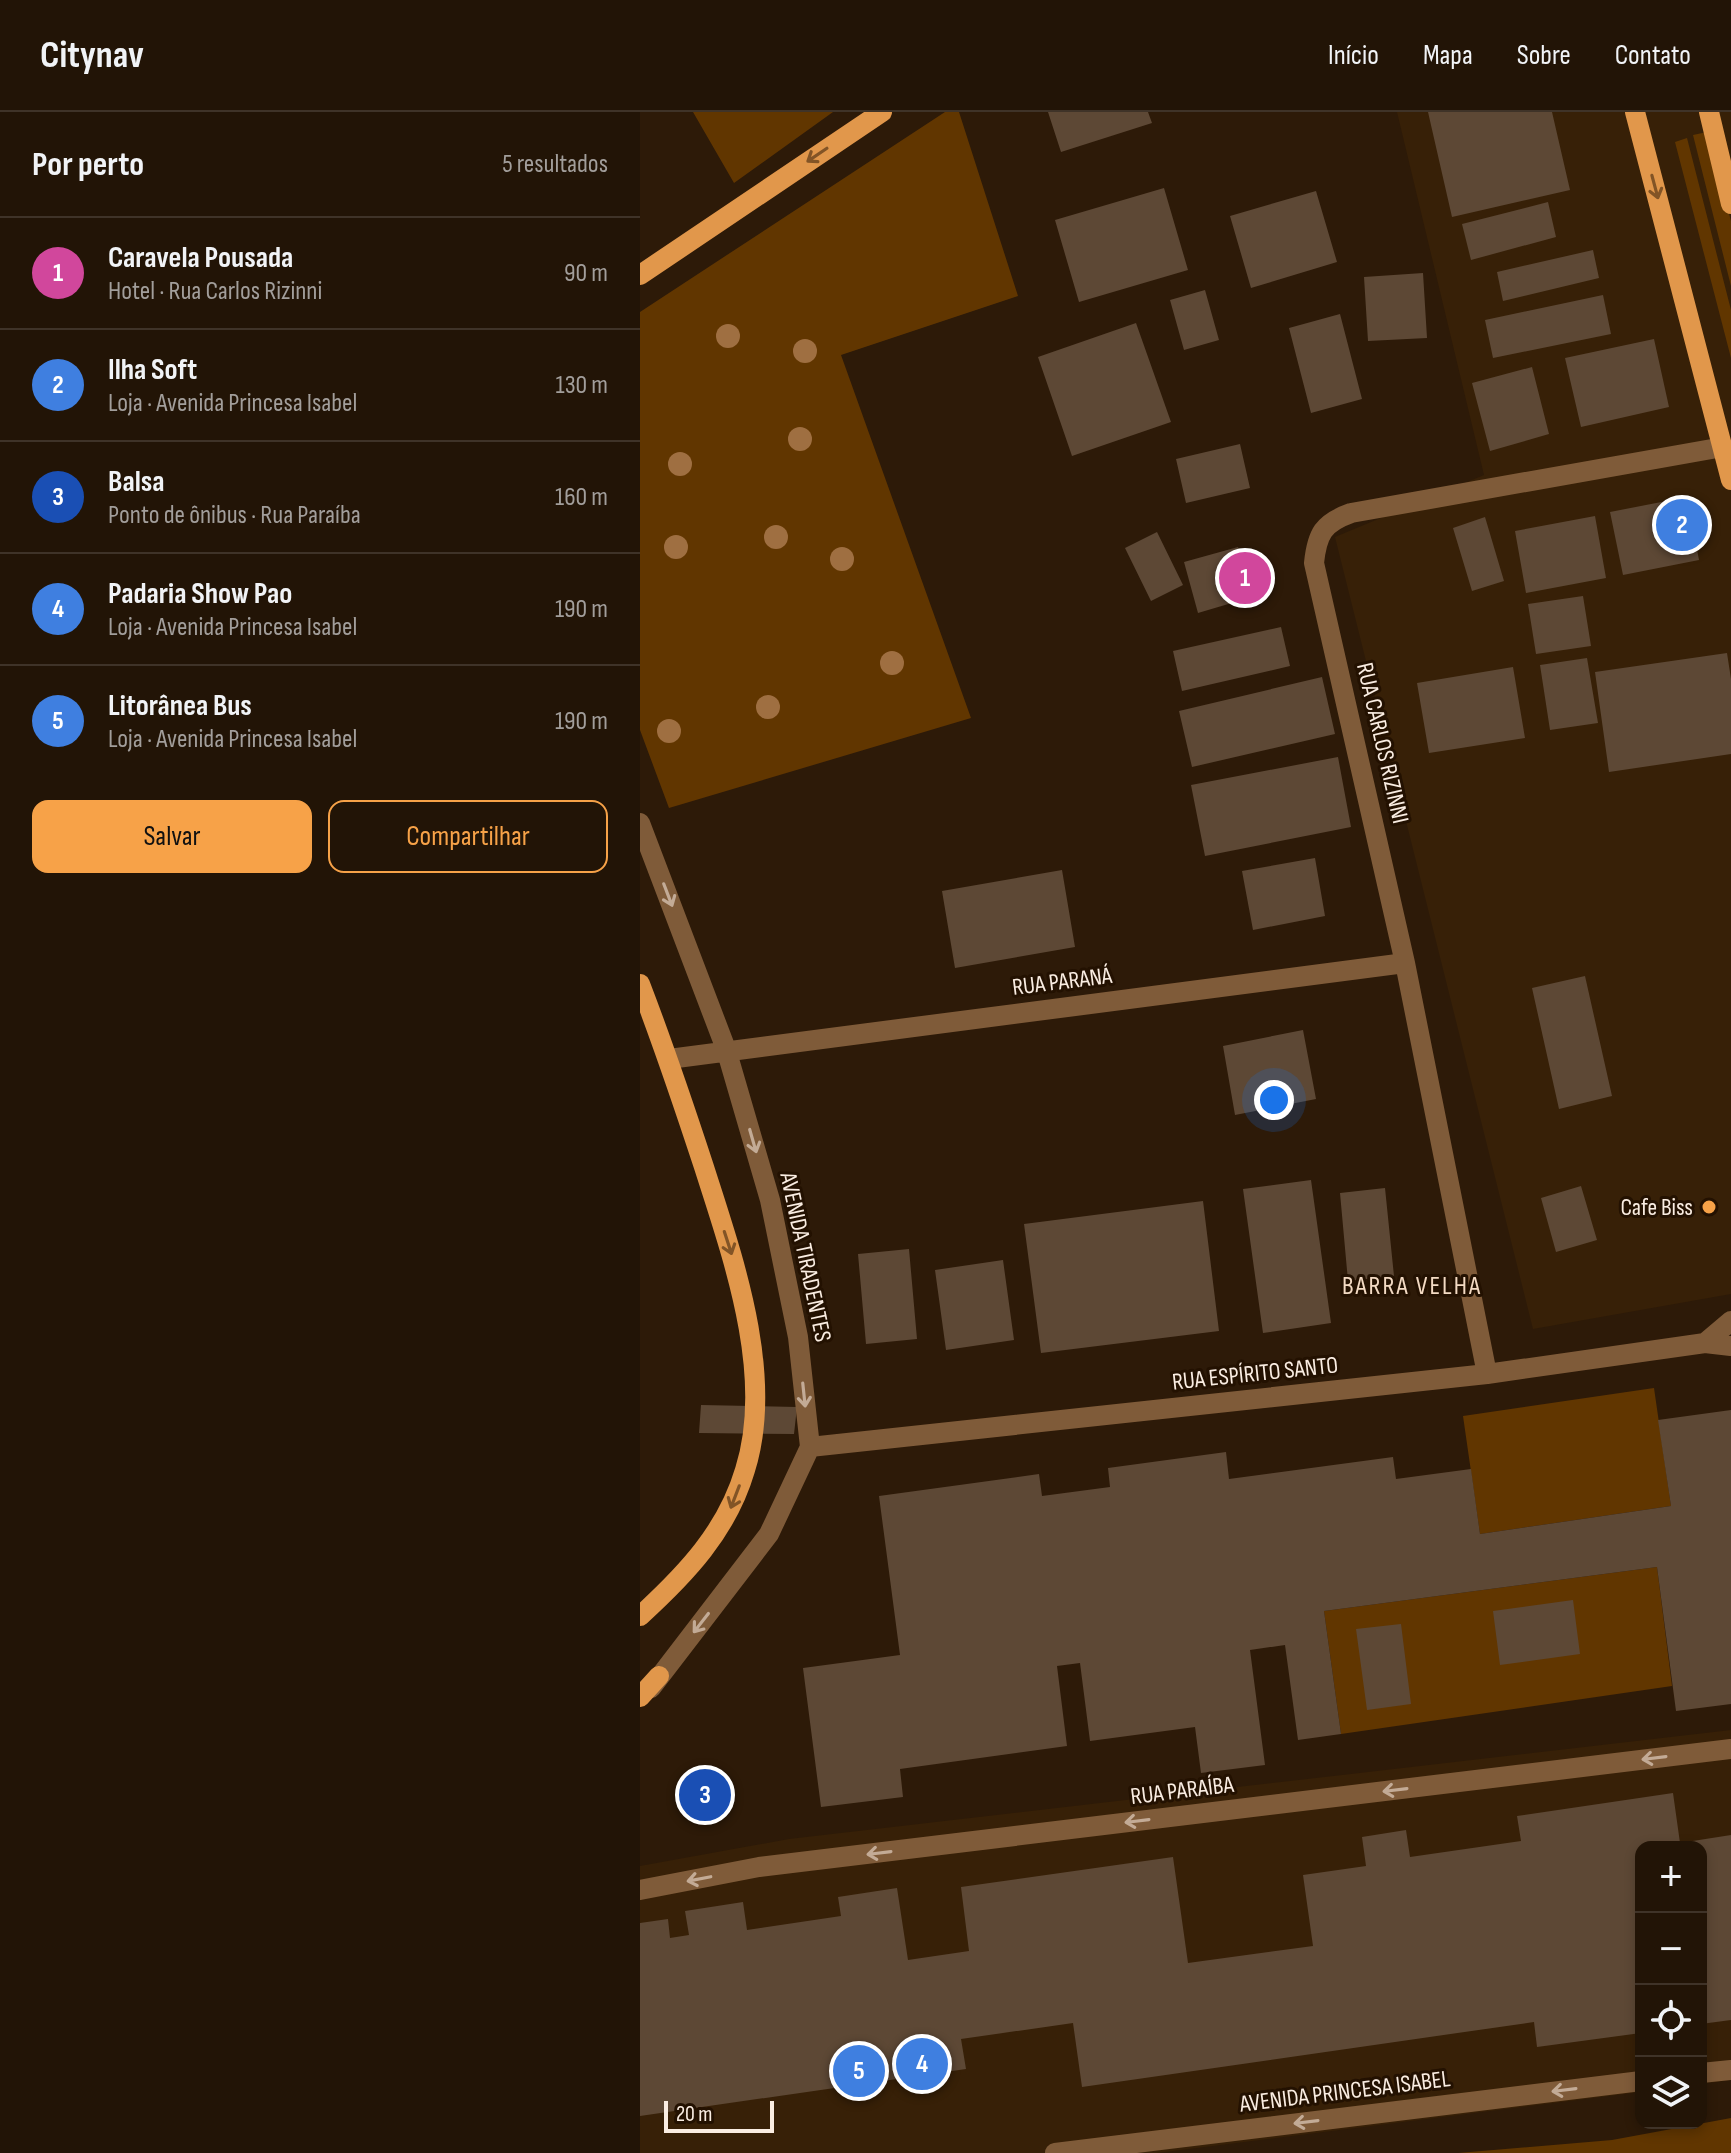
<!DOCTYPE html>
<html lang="pt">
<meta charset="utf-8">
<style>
body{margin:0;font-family:"Sofia Sans Condensed",sans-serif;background:#2e2114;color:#f1f3f6}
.controls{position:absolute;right:24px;bottom:24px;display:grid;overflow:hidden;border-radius:16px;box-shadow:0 4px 12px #0003}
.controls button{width:72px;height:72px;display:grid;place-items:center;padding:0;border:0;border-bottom:2px solid #3f3328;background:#221406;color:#f1f3f6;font:40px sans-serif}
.scale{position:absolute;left:24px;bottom:20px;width:110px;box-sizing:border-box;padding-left:8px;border:4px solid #faede2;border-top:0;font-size:22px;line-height:28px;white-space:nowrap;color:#faede2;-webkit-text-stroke:6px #231101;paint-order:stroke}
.you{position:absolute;left:634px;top:988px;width:28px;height:28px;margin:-20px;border:6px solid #fff;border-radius:50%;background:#1a73e8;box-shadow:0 0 0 12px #1a73e833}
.badge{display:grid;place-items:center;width:52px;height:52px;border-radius:50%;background:#f7a248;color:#fff;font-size:26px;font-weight:700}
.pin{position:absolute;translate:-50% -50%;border:4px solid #fff;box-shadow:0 2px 8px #0006}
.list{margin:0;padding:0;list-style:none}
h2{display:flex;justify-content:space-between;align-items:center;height:104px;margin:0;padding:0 32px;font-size:34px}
h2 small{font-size:26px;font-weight:400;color:#a29e9b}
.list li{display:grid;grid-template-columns:52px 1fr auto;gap:24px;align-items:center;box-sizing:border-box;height:112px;padding:0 32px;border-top:2px solid #3f3328}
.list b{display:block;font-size:30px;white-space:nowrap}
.list p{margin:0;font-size:26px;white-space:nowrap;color:#a29e9b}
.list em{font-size:26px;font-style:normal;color:#a29e9b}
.actions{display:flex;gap:16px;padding:24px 32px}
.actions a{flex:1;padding:18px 0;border:2px solid #f7a248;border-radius:16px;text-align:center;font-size:28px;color:#f7a248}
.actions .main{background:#f7a248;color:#111}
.icon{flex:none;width:44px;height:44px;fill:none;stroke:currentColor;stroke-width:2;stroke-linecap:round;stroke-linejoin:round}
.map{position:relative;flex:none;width:1091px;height:2041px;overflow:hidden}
header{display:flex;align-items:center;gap:48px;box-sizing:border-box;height:112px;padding:0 40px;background:#221406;border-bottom:2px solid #3f3328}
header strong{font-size:38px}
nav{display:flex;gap:44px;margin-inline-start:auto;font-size:28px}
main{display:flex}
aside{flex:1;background:#221406}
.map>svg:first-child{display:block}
.built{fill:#372007}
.green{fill:#613600}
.building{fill:#5d4835}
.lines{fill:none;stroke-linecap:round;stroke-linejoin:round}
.minor{stroke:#7f5b39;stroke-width:20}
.major{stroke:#e1974b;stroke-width:20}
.tree{fill:#9f6f41}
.oneway{stroke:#825426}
.oneway2{stroke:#c3ab96}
.poi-dot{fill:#f7a248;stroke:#231101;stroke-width:3}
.labels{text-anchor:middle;stroke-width:6;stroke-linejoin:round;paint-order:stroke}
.street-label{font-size:24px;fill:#faede2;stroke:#231101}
.poi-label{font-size:24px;fill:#faede2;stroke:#231101;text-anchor:end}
.neighbourhood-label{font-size:26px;letter-spacing:2px;fill:#f3dac3;stroke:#231101}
</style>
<header>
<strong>Citynav</strong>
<nav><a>Início</a><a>Mapa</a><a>Sobre</a><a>Contato</a></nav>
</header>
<main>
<aside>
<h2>Por perto<small>5 resultados</small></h2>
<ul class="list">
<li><span class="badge" style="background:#d1479c">1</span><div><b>Caravela Pousada</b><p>Hotel · Rua Carlos Rizinni</p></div><em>90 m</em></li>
<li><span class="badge" style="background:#3f7fe0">2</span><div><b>Ilha Soft</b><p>Loja · Avenida Princesa Isabel</p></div><em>130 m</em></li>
<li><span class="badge" style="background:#1a4fb4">3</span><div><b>Balsa</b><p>Ponto de ônibus · Rua Paraíba</p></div><em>160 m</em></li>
<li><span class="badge" style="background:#3f7fe0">4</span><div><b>Padaria Show Pao</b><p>Loja · Avenida Princesa Isabel</p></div><em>190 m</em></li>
<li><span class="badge" style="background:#3f7fe0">5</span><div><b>Litorânea Bus</b><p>Loja · Avenida Princesa Isabel</p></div><em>190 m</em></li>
</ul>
<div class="actions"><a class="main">Salvar</a><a>Compartilhar</a></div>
</aside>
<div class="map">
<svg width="1091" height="2041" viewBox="0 0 1091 2041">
<rect width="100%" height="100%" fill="#2d1a08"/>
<path class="built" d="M757,0h334v1182l-198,35 -198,-792 149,-62z
M1091,1618v350l-30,4v-237h-60v245l-484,61h-517v-287l149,-27z"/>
<path class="green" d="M53,0h140l-99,71z
M305,0h14l59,184 -177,59 130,363 -302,90 -29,-78v-418z
M1067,20l24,89v65l-38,-151z
M1047,26l44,172v48l-56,-216z
M1014,1276l17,118 -191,28 -17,-118z
M1017,1455l15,119 -331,48 -17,-123z
M1091,2006v35h-273l154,-13z"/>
<path class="building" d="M408,0h100l4,11 -91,29z
M788,0h124l18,78 -118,27z
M524,76l24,82 -109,32 -24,-82z
M676,79l21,71 -86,26 -21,-72z
M908,90l8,35 -85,23 -9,-36z
M953,138l6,28 -96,23 -6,-29z
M783,161l4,65 -59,3 -4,-64z
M565,178l14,50 -35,10 -14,-50z
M963,183l8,39 -118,24 -8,-38z
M700,202l22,85 -51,14 -22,-85z
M496,211l35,99 -99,34 -34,-99z
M1014,227l15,68 -88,20 -16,-69z
M892,255l17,67 -59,17 -18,-68z
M600,332l10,44 -64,15 -10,-44z
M1047,385l12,63 -76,15 -13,-63z
M955,404l11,62 -80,15 -11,-62z
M845,405l19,64 -32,10 -19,-63z
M517,420l26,53 -32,16 -26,-53z
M598,435l14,50 -54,16 -14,-51z
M943,484l8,50 -55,8 -8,-50z
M641,515l9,39 -108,25 -9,-40z
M1087,541l4,26v75l-122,18 -14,-100z
M947,546l11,65 -48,7 -10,-65z
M873,555l12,71 -96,15 -12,-70z
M682,565l13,57 -143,33 -13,-56z
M698,645l13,70 -146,29 -14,-71z
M675,746l10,58 -72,14 -11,-59z
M422,758l13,77 -120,21 -13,-77z
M945,864l27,120 -53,13 -27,-121z
M663,918l13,69 -81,16 -12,-69z
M671,1068l20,143 -68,10 -20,-144z
M941,1074l16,54 -41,12 -15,-54z
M745,1076l9,88 -46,5 -8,-88z
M563,1089l16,130 -178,22 -17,-129z
M269,1137l8,90 -51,5 -8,-90z
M363,1148l11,80 -68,10 -11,-80z
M61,1293l96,2 -3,27 -95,-1z
M1091,1298v294l-55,7 -19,-144 -333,44 17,123 -43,6 -13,-95 -35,5 15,115 -64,8 -6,-46 -105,14 -10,-78 -23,3 10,80 -167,23 3,28 -82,10 -18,-139 97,-13 -21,-159 160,-22 3,22 68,-9 -2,-19 118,-16 3,27 164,-22 3,22 75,-10 9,65 191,-28 -13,-86z
M933,1488l7,54 -80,11 -7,-54z
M761,1512l10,80 -44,6 -11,-81z
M1033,1681l7,50 51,-8v185l-30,4v-177h-60v186l-104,14 -3,-25 -452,65 -9,-64 -112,16 5,30 -326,47v-193l28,-4 2,19 19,-3 -4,-24 58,-9 4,28 94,-14 -3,-19 59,-9 11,72 61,-9 -8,-64 212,-30 15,106 125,-17 -10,-71 63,-9 -4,-29 44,-7 4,27 111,-16 -4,-25z"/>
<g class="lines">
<path class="minor" d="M0,711l86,226 44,151 28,137 12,110 -41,87 -118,154
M29,947l736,-96
M1065,1231l26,-22
M847,1262l-82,-411 -91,-400c3,-29 9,-40 37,-50l372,-66
M170,1335l677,-73 218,-31 26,3
M0,1778l119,-23 972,-118
M1061,1961l30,-3
M415,2041l586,-72"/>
<path class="major" d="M995,0l96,368
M1069,0l22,92
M0,163l242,-163
M0,872c23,60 44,122 64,183 29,91 71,208 41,303 -18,61 -59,104 -105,146
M0,1585l19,-21"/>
</g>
<g class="tree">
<circle cx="88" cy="224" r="12"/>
<circle cx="165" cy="239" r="12"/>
<circle cx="160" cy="327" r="12"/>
<circle cx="40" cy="352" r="12"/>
<circle cx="136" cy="425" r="12"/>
<circle cx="36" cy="435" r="12"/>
<circle cx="202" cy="447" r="12"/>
<circle cx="252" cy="551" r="12"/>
<circle cx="128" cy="595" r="12"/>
<circle cx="29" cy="619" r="12"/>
</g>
<defs><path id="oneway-shaft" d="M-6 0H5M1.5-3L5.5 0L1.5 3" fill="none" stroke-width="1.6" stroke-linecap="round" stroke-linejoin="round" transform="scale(2)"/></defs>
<g class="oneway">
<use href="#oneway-shaft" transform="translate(177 43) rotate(146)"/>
<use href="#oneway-shaft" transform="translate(1015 75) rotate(75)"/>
<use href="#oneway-shaft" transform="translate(88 1131) rotate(72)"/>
<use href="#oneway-shaft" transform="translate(95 1385) rotate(111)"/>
</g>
<g class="oneway2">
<use href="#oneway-shaft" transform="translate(28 783) rotate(69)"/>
<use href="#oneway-shaft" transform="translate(113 1029) rotate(74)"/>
<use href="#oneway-shaft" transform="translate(164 1283) rotate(84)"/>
<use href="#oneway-shaft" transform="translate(61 1511) rotate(128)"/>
<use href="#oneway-shaft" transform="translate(1014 1646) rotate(173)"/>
<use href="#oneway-shaft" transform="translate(755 1678) rotate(173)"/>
<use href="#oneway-shaft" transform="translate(497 1709) rotate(173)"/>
<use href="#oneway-shaft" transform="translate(239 1741) rotate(173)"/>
<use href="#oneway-shaft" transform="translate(59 1767) rotate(169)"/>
<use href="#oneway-shaft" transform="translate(924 1978) rotate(173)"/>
<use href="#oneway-shaft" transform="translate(666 2010) rotate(173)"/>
</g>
<circle class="poi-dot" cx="1069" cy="1095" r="8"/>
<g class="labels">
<g class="street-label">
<text transform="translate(743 631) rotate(77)" y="8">RUA CARLOS RIZINNI</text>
<text transform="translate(422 869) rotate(-7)" y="8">RUA PARANÁ</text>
<text transform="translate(166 1145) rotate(78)" y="8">AVENIDA TIRADENTES</text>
<text transform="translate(615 1261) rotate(-6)" y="8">RUA ESPÍRITO SANTO</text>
<text transform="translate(542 1678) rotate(-7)" y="8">RUA PARAÍBA</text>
<text transform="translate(705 1979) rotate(-7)" y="8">AVENIDA PRINCESA ISABEL</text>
</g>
<g class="poi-label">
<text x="1053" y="1103">Cafe Biss</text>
</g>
<g class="neighbourhood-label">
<text x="772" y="1182">BARRA VELHA</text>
</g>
</g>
</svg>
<div class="controls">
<button>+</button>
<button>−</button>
<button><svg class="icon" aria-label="locate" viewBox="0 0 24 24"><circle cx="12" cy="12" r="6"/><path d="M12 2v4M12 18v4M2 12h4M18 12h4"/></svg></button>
<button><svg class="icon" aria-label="layers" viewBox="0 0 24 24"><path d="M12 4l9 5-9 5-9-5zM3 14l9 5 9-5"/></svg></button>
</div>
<div class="scale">20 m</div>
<div class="you"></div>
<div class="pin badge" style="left:605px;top:466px;background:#d1479c">1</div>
<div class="pin badge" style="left:1042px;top:413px;background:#3f7fe0">2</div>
<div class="pin badge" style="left:65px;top:1683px;background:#1a4fb4">3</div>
<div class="pin badge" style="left:282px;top:1952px;background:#3f7fe0">4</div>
<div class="pin badge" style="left:219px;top:1959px;background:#3f7fe0">5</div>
</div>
</main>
